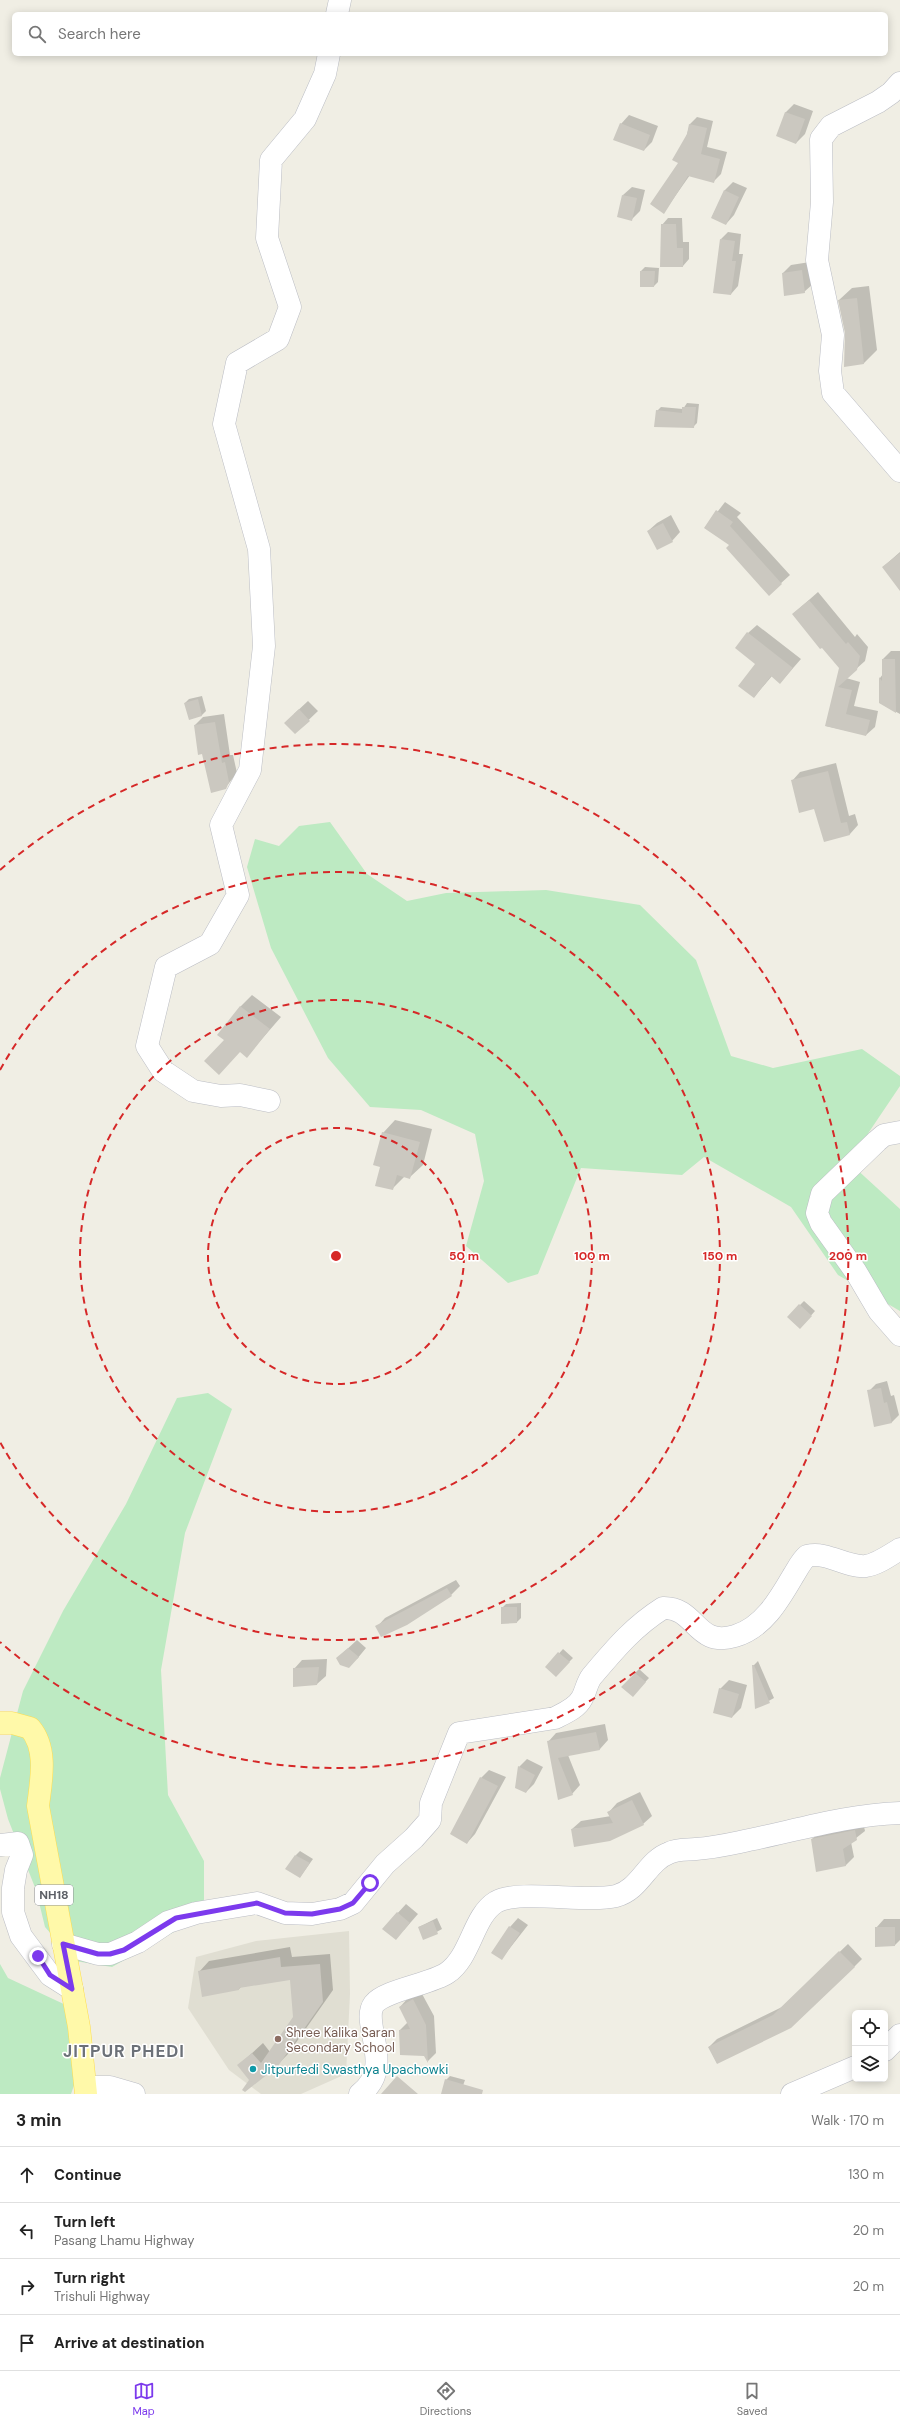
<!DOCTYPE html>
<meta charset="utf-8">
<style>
body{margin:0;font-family:"DM Sans",sans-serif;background:#f2f2f2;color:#222}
.controls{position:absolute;right:12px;bottom:12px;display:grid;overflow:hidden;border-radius:6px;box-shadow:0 2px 10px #0003}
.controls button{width:36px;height:36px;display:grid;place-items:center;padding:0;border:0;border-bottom:1px solid #e0e0e0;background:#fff;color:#222;font:20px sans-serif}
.stop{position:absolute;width:12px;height:12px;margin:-9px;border:3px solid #7c3aed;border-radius:50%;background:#fff}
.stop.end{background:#7c3aed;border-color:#fff;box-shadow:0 1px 4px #0008}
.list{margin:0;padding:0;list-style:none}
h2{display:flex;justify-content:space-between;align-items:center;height:52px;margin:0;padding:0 16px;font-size:17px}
h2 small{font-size:13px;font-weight:400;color:#767676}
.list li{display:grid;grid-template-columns:26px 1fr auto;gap:12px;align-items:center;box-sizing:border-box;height:56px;padding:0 16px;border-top:1px solid #e0e0e0}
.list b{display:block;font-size:15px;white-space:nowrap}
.list p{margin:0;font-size:13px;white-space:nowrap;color:#767676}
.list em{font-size:13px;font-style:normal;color:#767676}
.icon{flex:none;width:22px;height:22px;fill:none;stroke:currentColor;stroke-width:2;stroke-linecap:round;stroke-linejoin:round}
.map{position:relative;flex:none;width:900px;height:2094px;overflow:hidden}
.search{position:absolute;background:#fff;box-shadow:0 2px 10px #0003;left:12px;right:12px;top:12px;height:44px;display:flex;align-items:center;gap:10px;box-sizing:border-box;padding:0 14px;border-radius:6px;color:#767676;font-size:15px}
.sheet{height:276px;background:#fff}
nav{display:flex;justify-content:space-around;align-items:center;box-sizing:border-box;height:56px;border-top:1px solid #e0e0e0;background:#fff;font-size:11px;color:#767676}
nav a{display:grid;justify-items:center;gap:2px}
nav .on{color:#7c3aed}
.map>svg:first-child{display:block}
.education{fill:#e0ded2}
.green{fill:#bdeac2}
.shadow{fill:#0003}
.building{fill:#cbc8c0}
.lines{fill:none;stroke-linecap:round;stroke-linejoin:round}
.minor-casing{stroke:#bbbdc4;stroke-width:23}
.major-casing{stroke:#ffdd4d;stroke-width:23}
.minor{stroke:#fff;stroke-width:22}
.major{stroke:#fff9a9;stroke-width:22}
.route{stroke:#7c3aed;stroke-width:5}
.ring{fill:none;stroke:#d62828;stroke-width:2;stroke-dasharray:7 5}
.education-dot{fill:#8d6e63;stroke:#fff;stroke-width:1.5}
.culture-dot{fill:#0f9aa8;stroke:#fff;stroke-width:1.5}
.labels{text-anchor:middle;stroke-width:3;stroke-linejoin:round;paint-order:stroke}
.shield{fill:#fff;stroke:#8d8f94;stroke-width:1}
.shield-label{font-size:12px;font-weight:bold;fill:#5c5f66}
.education-label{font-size:13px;fill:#785e54;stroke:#fff;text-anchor:start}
.culture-label{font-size:13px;fill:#0d838f;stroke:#fff;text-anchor:start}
.district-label{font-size:17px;font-weight:bold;letter-spacing:1px;fill:#6c7178;stroke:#fff}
.centre{fill:#d62828;stroke:#fff;stroke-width:2}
.ring-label{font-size:12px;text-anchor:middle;font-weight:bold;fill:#d62828;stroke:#fff;stroke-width:3;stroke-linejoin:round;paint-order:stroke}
</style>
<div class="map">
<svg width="900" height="2094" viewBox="0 0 900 2094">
<rect width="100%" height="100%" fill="#f0eee4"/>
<path class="education" d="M349,1931l1,63 -4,80 -45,20h-40l-32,-24 -41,-62 8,-51 60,-16z"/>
<path class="green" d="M330,822l37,52 40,27 39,-8 100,-3 94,15 56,55 35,96 42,12 89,-19 38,27v10l-31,46 -16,34 47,43v102l-62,-36 -47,-68 -87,-50 -22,18 -101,-7 -43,106 -30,9 -42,-37 18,-65 -9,-47 -54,-24 -51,-3 -42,-49 -57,-110 -24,-81 8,-28 24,7 20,-20z
M208,1393l24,16 -47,124 -24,137 7,125 36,66v54l-92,52 -37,-6 -30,-34 -9,-37 -28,-71 -8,-30v-11l23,-87 40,-80 63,-107 51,-106z
M0,1964l8,14 60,28 19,42 -16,46h-71z"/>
<path class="shadow" d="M794,104l19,7 -8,23 -9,9 -11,-30z
M629,115l29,11 -6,16 -8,8 -23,-26z
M697,117l16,4 -6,26 20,5 -6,22 -7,7 -24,-6 -26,37 26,-88z
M733,182l14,6 -13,27 -8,9 -14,-7 13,-27z
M632,187l13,3 -5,21 -9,9 -8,-25z
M668,218h14l1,24h6v17l-6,7 -21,-41z
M728,232l13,2 -2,20h4l-5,32 -7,8 -10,-55z
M810,262l3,22 -9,8 -21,-19 8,-8z
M645,267l14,1 -1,14 -4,4h-13v-15z
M869,286l8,64 -13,13 -19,2 1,-32 -7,-33 13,-12z
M687,403l12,1 -2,19 -4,4 -36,-16 4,-4 22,2z
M725,502l16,11 -4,4 53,58 -21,19 -38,-49 -26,-17z
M671,515l9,17 -8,9 -24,-10 9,-8z
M900,552v38l-17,-23z
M818,592l37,45 2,-3 11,13 -3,14 -19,17 14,4 -6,24 24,5 -3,16 -9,8 -40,-9 14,-59 -47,-53z
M757,625l44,34 -21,24 -8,-7 -18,21 2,-33 -8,-31z
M891,651h9v63l-20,-11v-25l3,-4v-15z
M202,696l4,15 -4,4 -12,4 -5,-16 4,-4z
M308,701l10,10 -23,22 -1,-19z
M224,714l6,41h3l4,18 -12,15 -30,-63 8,-8z
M836,763l13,53 6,-2 3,11 -8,9 -25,7 -10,-33 -23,-27 8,-9z
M252,995l29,22 -34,39 -22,-16 15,-33z
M395,1120l37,9 -9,36 -13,12 -5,-1 -13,13 -10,-23 1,-33z
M804,1301l11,10 -15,17 -12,-11z
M887,1381l4,15 3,-1 5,20 -7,7 -17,4 -6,-35 7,-7z
M456,1580l4,6 -9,9 -74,32 8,-9z
M521,1603v15l-4,4 -15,-14 4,-4z
M357,1640l9,8 -9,11 -13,-7z
M563,1649l10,9 -13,13 -13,-4z
M327,1659l-1,17 -9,8 -23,-15 8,-9z
M758,1661l16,37 -18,10 -3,-42z
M639,1669l10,9 -13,14 -1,-19z
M729,1680l18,5 -6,23 -9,9 -12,-28z
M605,1724l3,16 -8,9 -32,6 12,30 -8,9 -24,-52 8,-9z
M527,1759l16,8 -9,17 -8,8 -7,-25z
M489,1770l17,7 -31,57 -8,9 14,-65z
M640,1792l12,24 -9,8 -71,5 9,-8 30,-5 -2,-4 8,-9z
M863,1822l2,9 -14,11 3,15 -9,9 -33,-27 9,-8z
M300,1851l13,8 -13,18 -4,-22z
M406,1904l12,10 -14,16 -20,-2z
M437,1918l5,11 -18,10 -5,-12z
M518,1918l10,7 -26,33 -9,-5 17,-26z
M884,1919h16v21l-5,5 -19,-17z
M848,1944l14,15 -8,8 -137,96 -8,-16 8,-8 65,-32z
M290,1947l2,10 38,-3 3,36 -45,64 -11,11 -27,14 -11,-14 24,-22 7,9 24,-35 -3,-38 -50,8 -2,2 -40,-17 10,-11z
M421,1992l13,24 2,37 -8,8 -3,-6 -25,-25 8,-8 -8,-15 8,-9z
M450,2076l15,4 -5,14h-13l-1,-14z"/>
<path class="building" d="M785,112l20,7 -9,25 -20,-8z
M620,123l30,12 -6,16 -31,-11z
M689,124l18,4 -6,26 19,5 -6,24 -26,-7 -24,38 -14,-10 28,-41 -6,-3 15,-26z
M724,190l15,7 -13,28 -15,-7z
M622,195l15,3 -5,23 -15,-4z
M661,224h15l1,24h6v19h-23z
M720,239l15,2 -3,20h4l-5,34 -18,-2z
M802,270l3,23 -21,3 -2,-23z
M640,271h15l-1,16h-14z
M857,298l7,66 -20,3 1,-34 -7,-33z
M682,407h14l-2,21 -40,-1 2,-17 26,3z
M716,510l17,12 -3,4 52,58 -13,12 -43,-48 3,-3 -25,-17z
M663,523l10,19 -16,8 -10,-19z
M900,553v38l-18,-24z
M809,600l37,44 2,-2 12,14 -3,14 -19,17 14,3 -6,24 24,6 -4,16 -41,-10 14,-58 -17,-20 -2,1 -28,-35z
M747,632l46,36 -13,16 -9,-8 -17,22 -16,-12 17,-22 -20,-16z
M882,659h13l1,54 -17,-10v-26l3,4z
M198,699l4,17 -13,4 -5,-17z
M299,709l11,12 -15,13 -11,-11z
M215,722l7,41 3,-1 4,20 -3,7 -15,4 -9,-39 -4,1 -4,-30z
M828,771l13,52 6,-1 3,13 -26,7 -10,-33 -15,4 -8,-33z
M240,1006l30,23 -23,29 -7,-6 -21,23 -15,-14 20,-21 -7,-5z
M382,1132l38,10 -10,37 -13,-4 -4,15 -18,-4 5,-19 -7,-2z
M799,1304l13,12 -12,13 -13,-12z
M881,1388l3,15 3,-1 5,21 -18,4 -7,-37z
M447,1588l5,8 -45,29 -26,12 -6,-11z
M501,1607h16v16l-16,1z
M348,1648l11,9 -10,11 -9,-3 -4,-7z
M558,1652l12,10 -14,15 -11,-10z
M752,1665h2l16,38 -15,6z
M319,1667l-2,18 -24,2v-19z
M635,1673l11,9 -13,15 -12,-10z
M719,1688l20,6 -7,24 -19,-5z
M596,1732l4,18 -42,8 15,37 -15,5 -11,-59z
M518,1766l17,9 -9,18 -11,-5z
M480,1777l18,9 -31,58 -17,-10z
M632,1800l12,25 -34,16 -36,6 -3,-18 42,-6 -6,-11z
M855,1830l2,10 -14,9 3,17 -30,6 -5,-33z
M295,1855l15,8 -10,15 -15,-9z
M397,1912l13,11 -14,17 -14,-11z
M433,1921l5,13 -15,6 -5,-13z
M509,1926l11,7 -18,27 -11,-7z
M875,1927h20v19l-20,1z
M839,1951l16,16 -64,61 -74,36 -9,-17 65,-32z
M280,1957l1,10 39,-3 3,38 -45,64 -33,26 -3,-2 7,-10 -12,-15 15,-12 9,10 32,-46 -3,-37 -51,8v2l-37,7 -4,-26z
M413,1999l13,26 2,38 -4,-7 -24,-1 -1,-25 11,-1 -11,-22z
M397,2076l21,18h-37z
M445,2079l38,11 -1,4h-41z"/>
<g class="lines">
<g class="minor-casing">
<path id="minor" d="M337,14l3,-14
M900,83l-9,10 -13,9 -47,24 -10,13 1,63 -5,58 16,75 -3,36 3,22 67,78
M269,1101l-29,-6 -19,1 -28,-5 -30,-20 -16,-25 19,-79 44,-23 28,-49 -17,-70 29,-55 14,-124 -5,-97 -35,-125 13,-61 41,-24 12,-32 -23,-69 4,-78 34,-41 20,-45 4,-20
M900,1132l-16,3 -7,6 -55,53 -5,19 4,10 35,49 23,39 21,24
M0,1845l18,-2 4,12 -6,15 -3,18v24l8,24 29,39 22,14
M63,1944l35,10h12l28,-12 30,-20 28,-9 61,-10 28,10 27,1 28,-5 13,-6 32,-39 29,-26 16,-18 1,-17 28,-70 96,-15c10,-5 22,-10 27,-20 4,-7 5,-16 10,-22 23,-27 41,-49 71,-68 34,-1 32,40 72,28 28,-8 44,-36 58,-60 4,-6 8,-15 14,-20 21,-5 39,12 59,10 12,-2 24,-11 34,-17
M885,2050l15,-15
M86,2087h24l24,7
M360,2094c36,-27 0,-71 14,-90 11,-14 57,-20 73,-31 24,-16 26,-57 49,-71 23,-13 90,1 120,-6 24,-6 31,-35 53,-43 8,-4 18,-3 27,-4 15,-1 30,-4 44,-7 55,-11 104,-27 160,-29
M792,2094l63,-27"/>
</g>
<g class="major-casing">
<path id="major" d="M0,1723h12l18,5c18,21 11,53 8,78l41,221 7,67"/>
</g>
<use href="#minor" class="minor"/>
<use href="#major" class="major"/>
</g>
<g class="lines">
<path class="route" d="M38,1956l12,19 22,14 -9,-45 35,10h12l14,-4 52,-32 81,-15 28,10 27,1 28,-5 13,-6 17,-20"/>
</g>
<g class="ring">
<circle cx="336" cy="1256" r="128"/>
<circle cx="336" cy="1256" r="256"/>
<path d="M0 1070A384 384 0 1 1 0 1442"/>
<path d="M0 870A512 512 0 1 1 0 1642"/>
</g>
<circle class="education-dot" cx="278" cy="2039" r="4"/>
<circle class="culture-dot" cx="253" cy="2069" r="4"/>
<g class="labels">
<rect class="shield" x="35" y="1885" width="38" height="20" rx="3"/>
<g class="shield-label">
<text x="54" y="1899">NH18</text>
</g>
<g class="education-label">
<text x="286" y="2037">Shree Kalika Saran<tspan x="286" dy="15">Secondary School</tspan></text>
</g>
<g class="culture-label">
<text x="261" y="2074">Jitpurfedi Swasthya Upachowki</text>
</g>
<g class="district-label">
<text x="124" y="2057">JITPUR PHEDI</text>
</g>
</g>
<circle cx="336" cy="1256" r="6" class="centre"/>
<g class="ring-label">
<text x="464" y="1260">50 m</text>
<text x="592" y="1260">100 m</text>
<text x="720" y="1260">150 m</text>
<text x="848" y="1260">200 m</text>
</g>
</svg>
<div class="controls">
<button><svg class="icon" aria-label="locate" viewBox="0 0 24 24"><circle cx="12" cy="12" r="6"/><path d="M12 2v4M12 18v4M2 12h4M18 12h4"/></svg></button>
<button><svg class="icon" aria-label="layers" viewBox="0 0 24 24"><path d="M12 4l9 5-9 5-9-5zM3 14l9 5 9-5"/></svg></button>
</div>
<div class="stop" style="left:370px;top:1883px"></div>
<div class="stop end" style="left:38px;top:1956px"></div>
<div class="search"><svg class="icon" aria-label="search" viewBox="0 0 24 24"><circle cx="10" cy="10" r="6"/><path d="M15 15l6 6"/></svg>Search here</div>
</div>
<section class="sheet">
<h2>3 min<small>Walk · 170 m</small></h2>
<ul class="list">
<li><svg class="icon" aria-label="ahead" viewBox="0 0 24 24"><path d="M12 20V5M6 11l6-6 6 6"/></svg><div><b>Continue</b></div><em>130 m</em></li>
<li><svg class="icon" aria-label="left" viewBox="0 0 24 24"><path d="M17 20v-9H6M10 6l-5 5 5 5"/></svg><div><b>Turn left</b><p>Pasang Lhamu Highway</p></div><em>20 m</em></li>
<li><svg class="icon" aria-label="right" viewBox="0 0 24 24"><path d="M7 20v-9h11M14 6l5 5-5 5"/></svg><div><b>Turn right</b><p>Trishuli Highway</p></div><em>20 m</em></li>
<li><svg class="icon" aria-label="arrive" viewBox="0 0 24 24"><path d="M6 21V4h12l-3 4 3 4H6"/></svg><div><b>Arrive at destination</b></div></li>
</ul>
</section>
<nav>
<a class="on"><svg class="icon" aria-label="map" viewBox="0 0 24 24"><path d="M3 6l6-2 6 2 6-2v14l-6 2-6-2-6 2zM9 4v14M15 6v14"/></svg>Map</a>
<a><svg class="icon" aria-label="directions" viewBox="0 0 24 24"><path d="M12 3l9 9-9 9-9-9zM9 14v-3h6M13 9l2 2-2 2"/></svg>Directions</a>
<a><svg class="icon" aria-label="saved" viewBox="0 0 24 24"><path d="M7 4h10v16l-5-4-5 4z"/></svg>Saved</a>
</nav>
